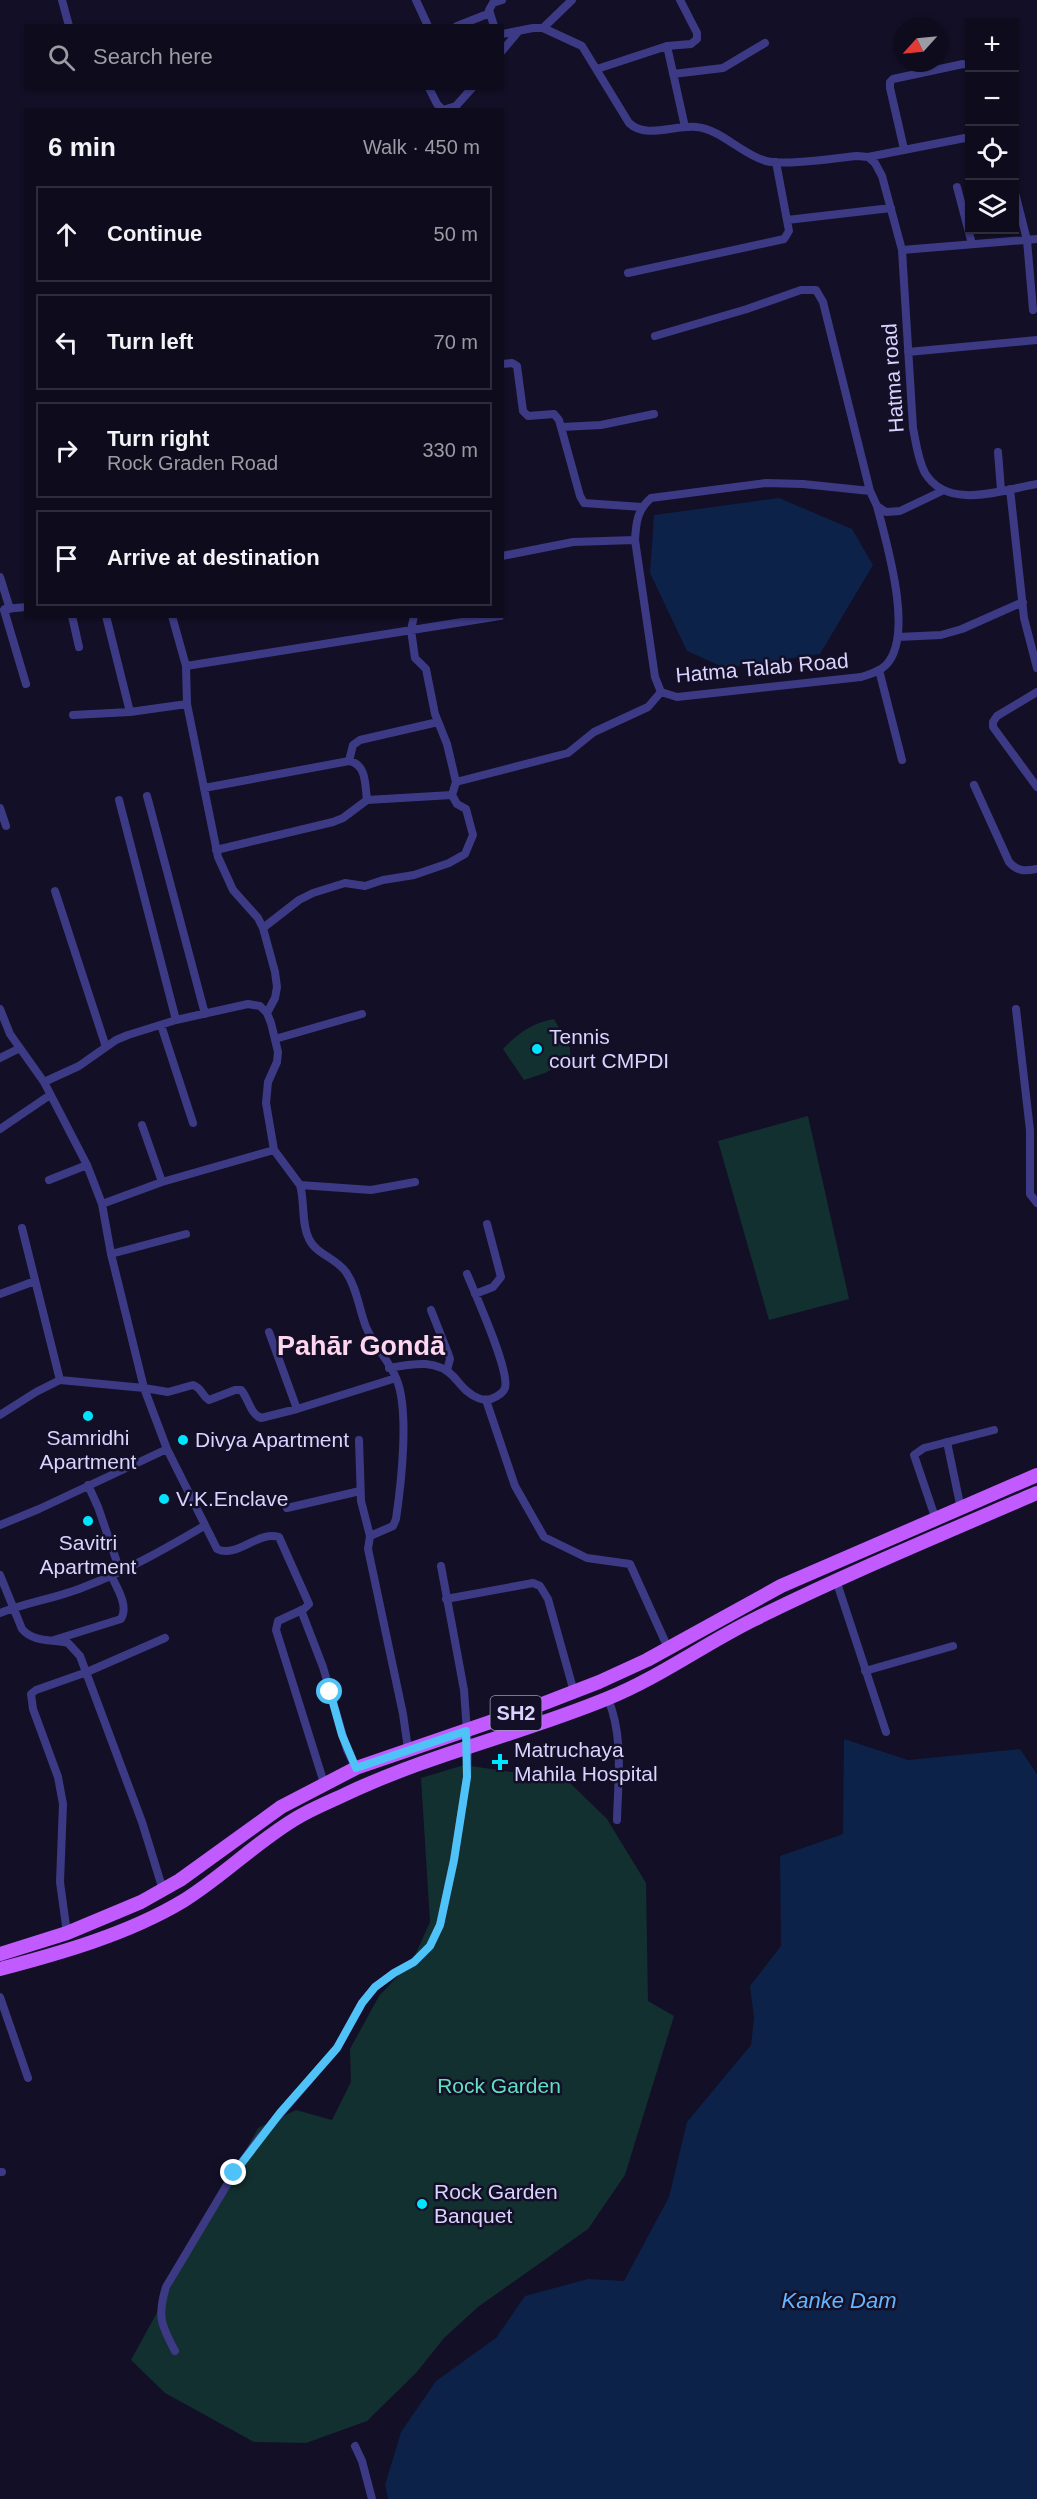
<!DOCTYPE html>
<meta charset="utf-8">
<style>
body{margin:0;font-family:Arial,sans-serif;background:#171425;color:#f1f3f6}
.controls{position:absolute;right:18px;top:18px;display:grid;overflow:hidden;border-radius:0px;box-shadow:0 2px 4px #0004}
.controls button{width:54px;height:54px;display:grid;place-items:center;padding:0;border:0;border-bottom:2px solid #2e2b3b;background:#0e0b1c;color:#f1f3f6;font:30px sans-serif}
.compass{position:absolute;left:893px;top:18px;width:54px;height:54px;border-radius:50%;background:#0e0b1c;box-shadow:0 2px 4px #0004;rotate:243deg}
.stop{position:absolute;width:18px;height:18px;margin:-14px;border:4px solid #4fc3f7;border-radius:50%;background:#fff}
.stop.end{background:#4fc3f7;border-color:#fff;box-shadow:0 2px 6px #0008}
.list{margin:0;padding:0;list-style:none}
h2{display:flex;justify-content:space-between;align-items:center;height:78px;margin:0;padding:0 24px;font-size:26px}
h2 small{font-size:20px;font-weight:400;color:#9b9ba3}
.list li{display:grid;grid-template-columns:39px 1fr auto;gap:18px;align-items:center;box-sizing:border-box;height:96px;margin:0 12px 12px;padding:0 12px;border:2px solid #2e2b3b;border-radius:0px}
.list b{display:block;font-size:22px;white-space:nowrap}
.list p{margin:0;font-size:20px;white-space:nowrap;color:#9b9ba3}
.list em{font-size:20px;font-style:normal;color:#9b9ba3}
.icon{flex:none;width:33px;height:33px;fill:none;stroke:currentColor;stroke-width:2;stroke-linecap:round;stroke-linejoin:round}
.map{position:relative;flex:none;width:1037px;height:2499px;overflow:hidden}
.search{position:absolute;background:#0e0b1c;box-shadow:0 2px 4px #0004;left:24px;top:24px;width:480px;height:66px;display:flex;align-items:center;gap:15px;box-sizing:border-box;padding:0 21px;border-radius:0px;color:#9b9ba3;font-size:22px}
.panel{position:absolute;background:#0e0b1c;box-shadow:0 2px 4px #0004;left:24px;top:108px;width:480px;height:510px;border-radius:0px}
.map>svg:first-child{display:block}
.green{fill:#12302f}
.water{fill:#0c2248}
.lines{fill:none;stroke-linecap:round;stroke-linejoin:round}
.minor{stroke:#3d3a85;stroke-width:8}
.primary{stroke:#c25bff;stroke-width:14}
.route{stroke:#4fc3f7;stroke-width:8}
.poi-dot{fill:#00e5ff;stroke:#130f26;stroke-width:2}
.labels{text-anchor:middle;stroke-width:5;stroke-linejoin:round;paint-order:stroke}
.shield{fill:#130f26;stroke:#9e99be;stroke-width:1.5}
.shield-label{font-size:20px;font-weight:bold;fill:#d9d4ff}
.street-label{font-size:21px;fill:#d9d4ff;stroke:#130f26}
.poi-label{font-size:21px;fill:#d9d4ff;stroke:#130f26;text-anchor:start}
.park-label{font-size:21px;fill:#5fe0c0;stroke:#130f26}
.water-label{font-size:22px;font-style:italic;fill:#62b6ff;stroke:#130f26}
.district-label{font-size:27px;font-weight:bold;fill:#ffd6f0;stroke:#130f26}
</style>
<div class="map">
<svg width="1037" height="2499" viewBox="0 0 1037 2499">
<rect width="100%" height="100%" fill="#130f26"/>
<path class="green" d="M554,1019l16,29v11l-25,14 -21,7 -21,-31c15,-16 29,-26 51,-30z
M808,1116l41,183 -80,21 -51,-179z
M464,1765l103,15 40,39 39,64 2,118 26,15 -49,159 -37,54 -110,78 -34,31 -28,35 -49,48 -61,22 -52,-1 -89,-49 -34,-33 127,-232 38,-18 36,10 19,-38 -1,-33 29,-53 34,-36 17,-38 -9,-144z"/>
<path class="water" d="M779,498l73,31 21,36 -53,89 -95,14 -38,-17 -37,-78 4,-58z
M844,1739l64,21 112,-11 17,25v725h-649l-3,-14 16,-53 35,-51 60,-43 29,-42 63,-17 36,2 45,-84 18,-75 64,-77 3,-27 -4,-32 31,-40 -1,-90 63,-22z"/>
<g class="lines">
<path class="minor" d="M62,0l7,26
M416,0l12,26
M457,26l33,-13
M494,26l-5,-16 4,-7 9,-3
M543,28l29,-28
M502,34l31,-6h10l39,18 47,77c17,16 45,2 67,4 25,2 45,27 70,34 20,5 68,-3 91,-5l11,1 7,6 7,13 20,74 11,178c3,15 5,32 12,45 23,38 77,17 112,11
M667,46l24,-2 6,-5v-6l-17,-33
M502,51l16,-19
M597,69l70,-23 18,81
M673,74l50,-6 42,-25
M429,88l8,16 6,6
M443,110l13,-4 16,-18
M904,149l-14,-61v-6l3,-3 70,-15 7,2
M868,157l102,-20
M957,187l15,57
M1014,189l13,51 6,70
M787,220l104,-12
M902,250l135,-11
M628,273l156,-34 5,-8 -13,-69
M655,336l92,-27 54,-19h15l7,12 47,189
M908,352l129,-12
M502,364l10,-1 5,3 6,45 5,5 26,-2 5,6 21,76 4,7 58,4
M562,427l39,-2 53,-11
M998,452l3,38
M1010,489l14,129 13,50
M877,506c9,36 38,129 9,159 -7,7 -16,9 -25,12l-184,20 -16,-5 -6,-15 -20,-137c1,-17 2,-30 16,-42l115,-15 37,1 67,7 7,15 9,6 14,-1 42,-20
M502,556l71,-14 62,-2
M0,577l10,32
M5,609l21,-2
M4,610l22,74
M72,616l7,31
M106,616l24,96
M172,616l14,50 1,38 31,153 15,33 25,28 5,10 12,44 2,15 -2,11 -8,15
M414,616l-3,14 4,28 11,11 9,45 12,30 9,38
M898,637l43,-2 21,-6 61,-27
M186,666l314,-50
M879,670l23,90
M1037,692l-40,24 -4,6v5l44,60
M73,715l57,-3 57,-8
M349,761l4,-16 7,-5 78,-18
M974,785l35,77c9,10 16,9 28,7
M204,788l145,-27c18,3 16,25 18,39
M147,796l58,218
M119,800l57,220
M0,808l6,18
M216,850l117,-28 10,-4 24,-18 85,-5
M55,891l51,156
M263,928l36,-28 14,-7 32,-10 20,3 18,-6 31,-5 35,-12 16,-9 8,-19 -7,-26 -9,-5 -5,-9 4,-13 112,-29 26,-21 54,-25 13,-15
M0,1009l10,25 34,48 43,83 15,39 9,50 33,134 24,4 25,-7c9,3 9,11 16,15l26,-10h6c8,9 9,24 20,28l36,-9 99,-31
M1016,1009l14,121v64l7,9
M161,1025l32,98
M275,1039l87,-25
M0,1058l18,-9
M44,1082l35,-16 37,-26 12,-5 48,-15 72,-16 12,2 7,7 4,10 7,29 -1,10 -9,20 -2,21 8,47 26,35 71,5 44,-8
M142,1125l20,57
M0,1129l50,-34
M49,1180l38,-15
M300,1185c5,17 1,38 9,54 7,15 27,19 37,33 11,16 13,37 20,55 8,19 24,35 30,51 14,31 5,107 0,141l-3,7 -23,10 -2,13 35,165 5,35
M102,1204l60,-22 112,-32
M22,1228l38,152
M111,1254l75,-20
M0,1294l35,-13
M475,1294l18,-7 8,-10 -14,-53
M431,1310l17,43 2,6 -3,11
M269,1332l28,77
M389,1368c23,-4 47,-10 65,9 7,8 13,17 24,21 4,2 8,2 13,1 5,-2 12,-5 14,-11 5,-18 -30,-94 -38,-114
M486,1400l29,86 29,51 43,21 43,6 38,84
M0,1415l36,-23 24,-12 84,8 23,61 50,100c19,10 42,-19 62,-12l30,67 -5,5 -26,12 -2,9 48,153
M359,1440l2,61 9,35
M947,1442l14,67
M88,1485l10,22 22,64
M287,1508l73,-17
M936,1520l-22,-65 10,-7 70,-18
M0,1525l39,-16 128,-60
M0,1575l22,54c12,14 30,10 46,14l12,13 62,166 21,68
M836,1580l50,152
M446,1599l87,-16 7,3 8,13 26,93
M301,1610l22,57 24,83 9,18
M0,1613c28,-11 57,-15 84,-26 42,-16 81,-38 120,-61
M54,1640l67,-21c8,-13 -4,-31 -10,-44
M865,1671l88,-25
M608,1699c16,38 10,80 9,121
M67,1933l-7,-51 3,-78 -5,-27 -25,-68 -2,-15 5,-4 51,-18 78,-34
M0,1997l28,81
M0,2172h2
M175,2351c-14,-26 -18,-35 -9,-64l68,-114 23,-32 80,-93 25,-45 13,-16 19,-14 20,-11 16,-16 10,-21 14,-65 13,-83 1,-31 -4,-56 -23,-124
M355,2446l7,15 10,38"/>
<path class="primary" d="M0,1954l67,-21 74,-31 39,-22 101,-73 75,-39 181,-62 62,-24 48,-22 134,-74 256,-111
M0,1969c61,-16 128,-35 183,-68 39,-24 72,-58 112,-82 16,-10 34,-17 51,-25 84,-40 175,-60 260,-95 52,-21 97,-54 147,-79 93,-46 189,-86 284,-127"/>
</g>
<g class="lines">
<path class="route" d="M234,2173l46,-60 57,-65 25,-45 13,-16 19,-14 20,-11 16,-16 10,-21 14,-65 13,-83 -1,-46 -110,37 -14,-33 -12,-43"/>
</g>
<g class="poi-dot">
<circle cx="537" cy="1049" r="6"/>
<circle cx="88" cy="1416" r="6"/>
<circle cx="183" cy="1440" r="6"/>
<circle cx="164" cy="1499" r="6"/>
<circle cx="88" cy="1521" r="6"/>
<path d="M497 1753h6v6h6v6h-6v6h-6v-6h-6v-6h6z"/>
<circle cx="422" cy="2204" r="6"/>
</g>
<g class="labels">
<rect class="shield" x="490.5" y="1696" width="51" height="34" rx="4.5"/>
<g class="shield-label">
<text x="516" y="1720">SH2</text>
</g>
<g class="street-label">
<text transform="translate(893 378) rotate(-94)" y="7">Hatma road</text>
<text transform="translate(762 668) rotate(-5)" y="7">Hatma Talab Road</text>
</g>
<g class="poi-label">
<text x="549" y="1044">Tennis<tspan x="549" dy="24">court CMPDI</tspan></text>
<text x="88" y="1445" text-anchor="middle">Samridhi<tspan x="88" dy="24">Apartment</tspan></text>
<text x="195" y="1447">Divya Apartment</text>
<text x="176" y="1506">V.K.Enclave</text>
<text x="88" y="1550" text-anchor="middle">Savitri<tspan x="88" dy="24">Apartment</tspan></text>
<text x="514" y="1757">Matruchaya<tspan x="514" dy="24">Mahila Hospital</tspan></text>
<text x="434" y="2199">Rock Garden<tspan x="434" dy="24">Banquet</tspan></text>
</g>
<g class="park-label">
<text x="499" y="2093">Rock Garden</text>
</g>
<g class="water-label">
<text x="839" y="2308">Kanke Dam</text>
</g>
<g class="district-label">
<text x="361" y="1355">Pahār Gondā</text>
</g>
</g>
</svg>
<div class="controls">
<button>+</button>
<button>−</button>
<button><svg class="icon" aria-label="locate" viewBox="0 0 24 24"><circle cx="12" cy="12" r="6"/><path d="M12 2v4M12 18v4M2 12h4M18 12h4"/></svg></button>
<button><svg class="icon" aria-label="layers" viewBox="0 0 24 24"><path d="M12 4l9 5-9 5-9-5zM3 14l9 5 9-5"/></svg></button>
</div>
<svg class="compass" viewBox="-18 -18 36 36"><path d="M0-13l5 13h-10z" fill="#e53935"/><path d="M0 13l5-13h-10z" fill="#9b9ba3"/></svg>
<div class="stop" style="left:330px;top:1692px"></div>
<div class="stop end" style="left:234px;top:2173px"></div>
<div class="search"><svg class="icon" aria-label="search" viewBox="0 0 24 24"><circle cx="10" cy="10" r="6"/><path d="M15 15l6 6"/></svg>Search here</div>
<section class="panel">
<h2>6 min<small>Walk · 450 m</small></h2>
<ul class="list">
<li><svg class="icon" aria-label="ahead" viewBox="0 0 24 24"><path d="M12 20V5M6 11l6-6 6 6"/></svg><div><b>Continue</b></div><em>50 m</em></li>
<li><svg class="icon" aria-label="left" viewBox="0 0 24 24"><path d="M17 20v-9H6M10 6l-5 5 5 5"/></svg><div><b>Turn left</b></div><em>70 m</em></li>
<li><svg class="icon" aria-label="right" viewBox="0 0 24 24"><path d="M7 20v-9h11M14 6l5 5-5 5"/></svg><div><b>Turn right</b><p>Rock Graden Road</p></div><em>330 m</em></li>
<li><svg class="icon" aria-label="arrive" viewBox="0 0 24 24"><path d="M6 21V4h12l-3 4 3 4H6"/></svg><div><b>Arrive at destination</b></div></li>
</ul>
</section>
</div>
